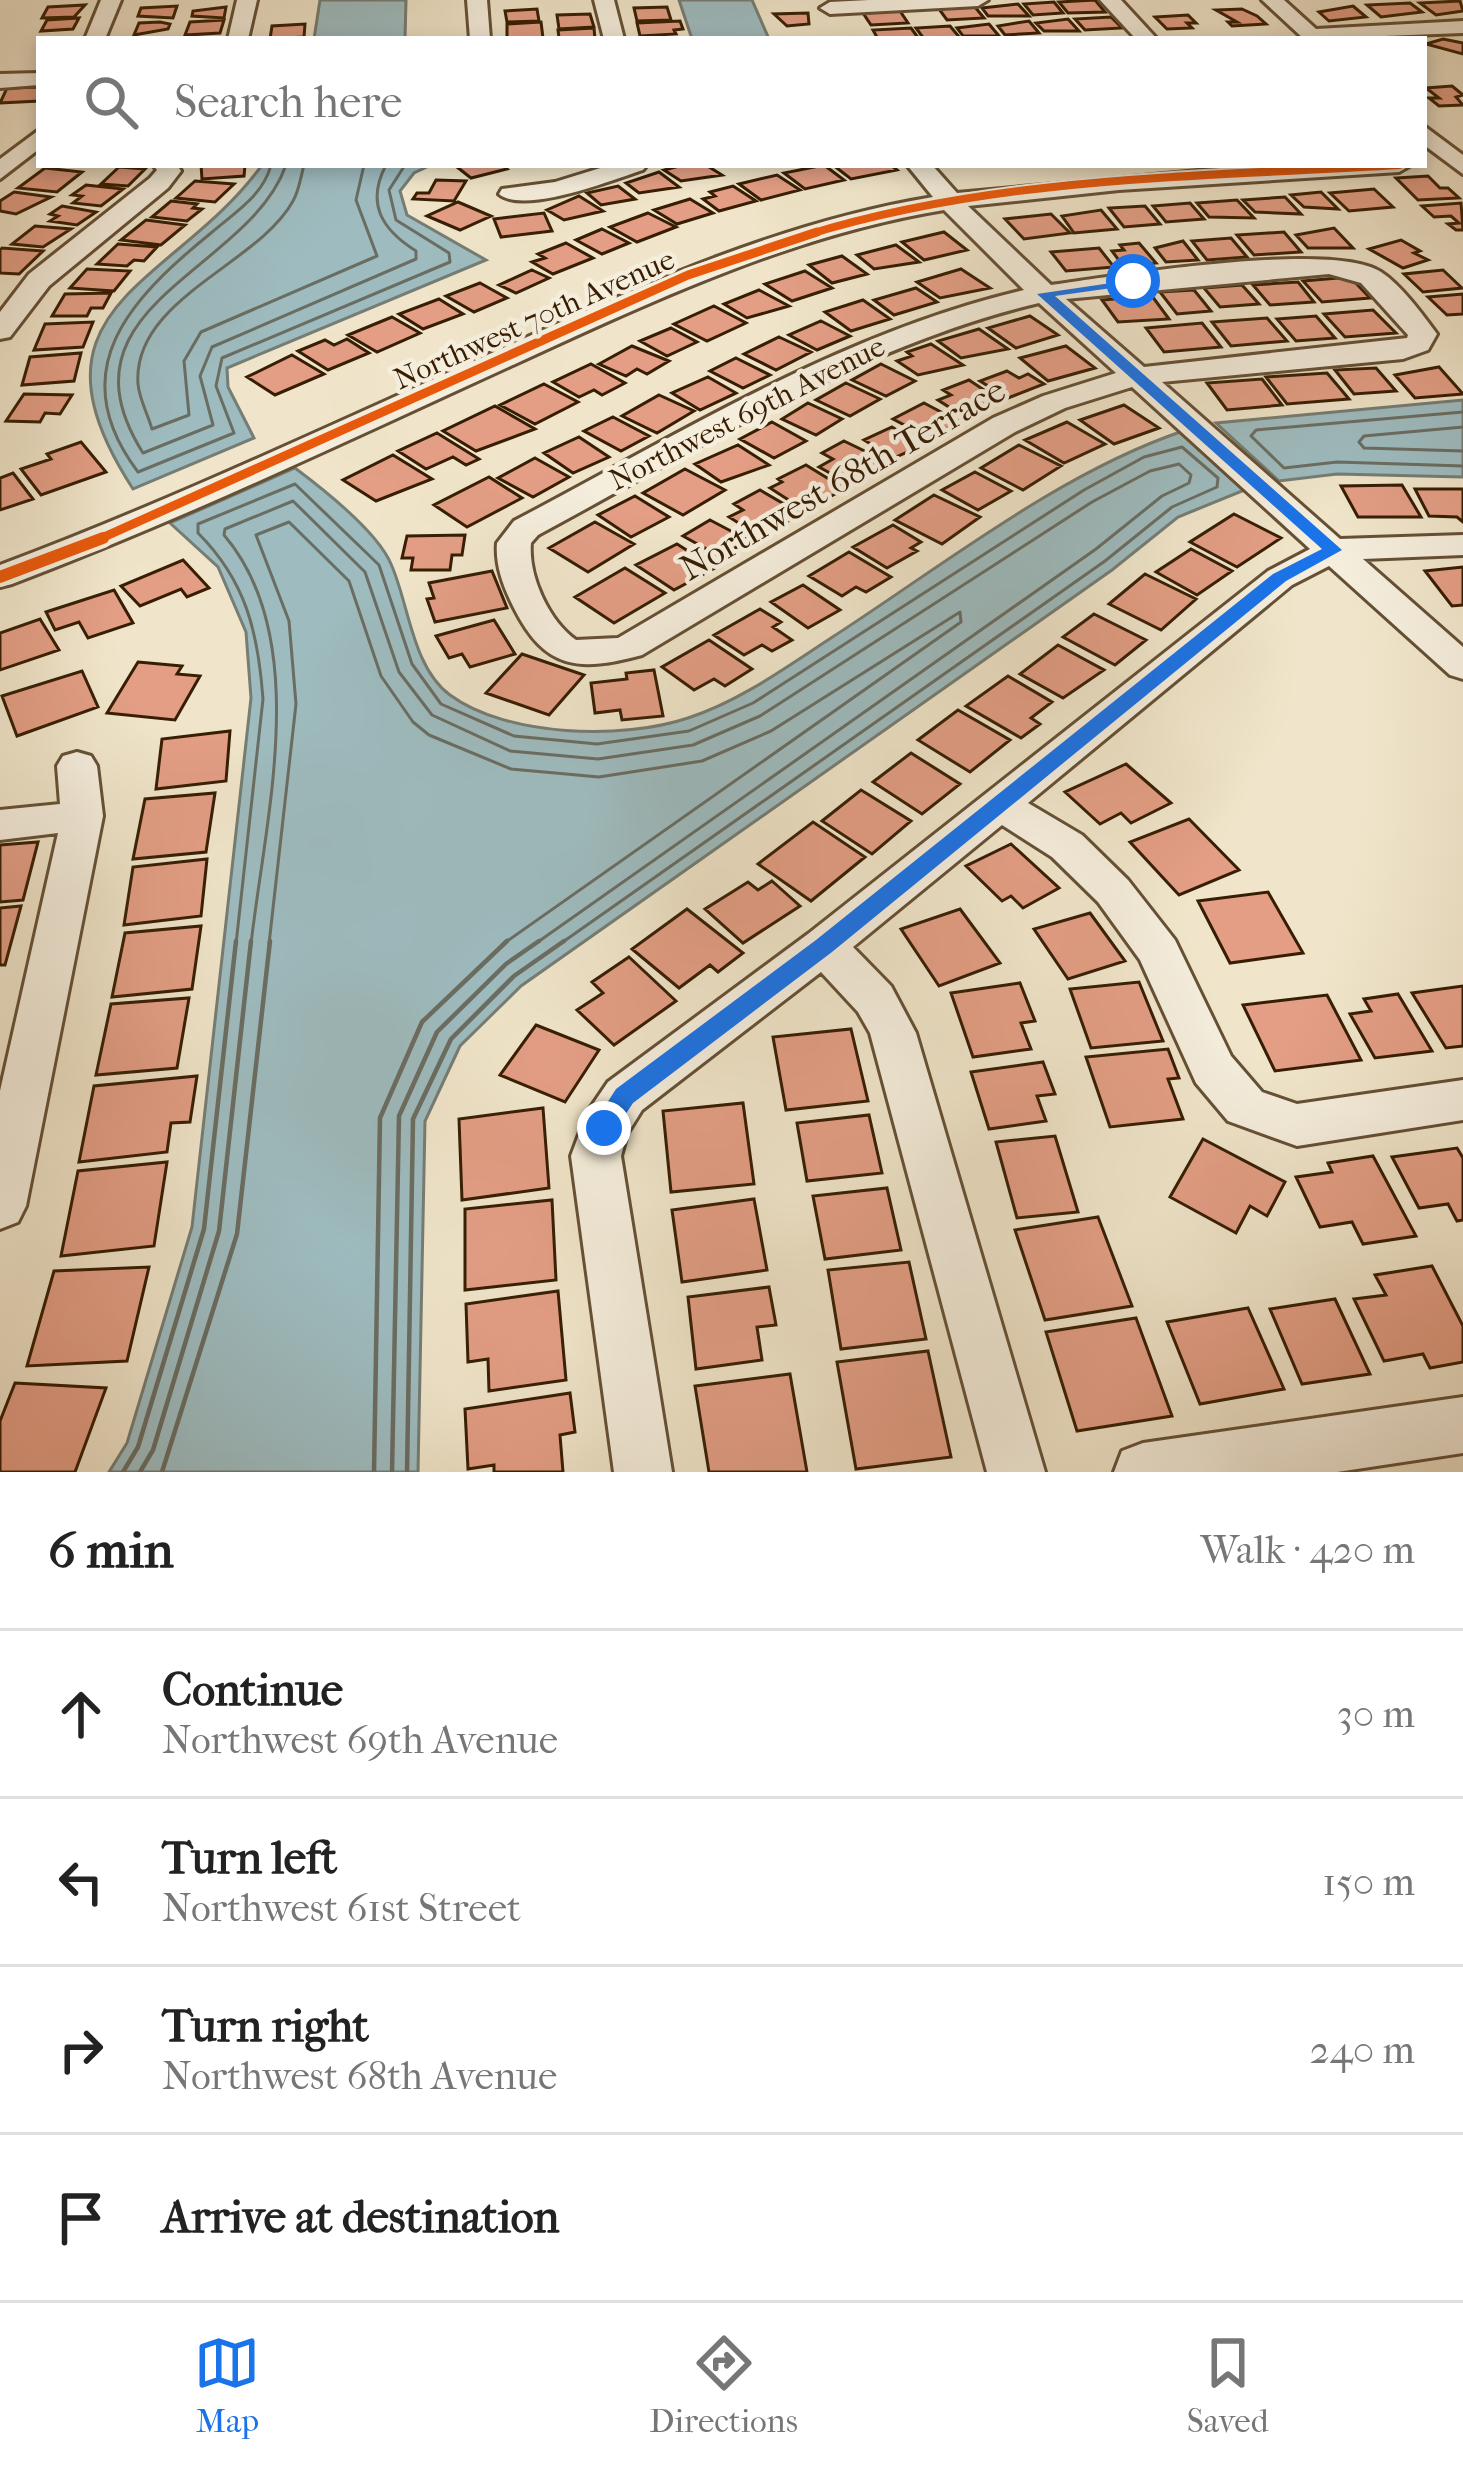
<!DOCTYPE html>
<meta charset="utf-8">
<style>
body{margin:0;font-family:"IM FELL French Canon",serif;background:#f6f6f6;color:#222}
.stop{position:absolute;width:36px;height:36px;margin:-27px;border:9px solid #1a73e8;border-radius:50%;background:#fff}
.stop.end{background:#1a73e8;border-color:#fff;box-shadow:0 3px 12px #0008}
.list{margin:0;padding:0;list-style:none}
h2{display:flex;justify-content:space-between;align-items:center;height:156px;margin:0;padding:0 48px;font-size:51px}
h2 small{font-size:39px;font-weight:400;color:#767676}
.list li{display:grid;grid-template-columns:78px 1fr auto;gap:36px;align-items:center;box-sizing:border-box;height:168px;padding:0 48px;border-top:3px solid #e0e0e0}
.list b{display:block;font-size:45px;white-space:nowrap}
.list p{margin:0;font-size:39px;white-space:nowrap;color:#767676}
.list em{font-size:39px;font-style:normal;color:#767676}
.icon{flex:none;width:66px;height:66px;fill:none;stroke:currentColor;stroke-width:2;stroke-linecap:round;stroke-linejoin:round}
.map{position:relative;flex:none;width:1463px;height:1472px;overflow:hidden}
.search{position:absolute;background:#fff;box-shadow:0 6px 18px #0003;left:36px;right:36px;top:36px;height:132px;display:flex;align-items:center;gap:30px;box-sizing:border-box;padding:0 42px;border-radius:0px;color:#767676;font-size:45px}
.sheet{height:828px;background:#fff}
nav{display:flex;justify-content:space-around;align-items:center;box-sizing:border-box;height:168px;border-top:3px solid #e0e0e0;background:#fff;font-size:33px;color:#767676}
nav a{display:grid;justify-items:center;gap:6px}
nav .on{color:#1a73e8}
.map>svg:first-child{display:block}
.water{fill:#9ebcc0;stroke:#757d74;stroke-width:3}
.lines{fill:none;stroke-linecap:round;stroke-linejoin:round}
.shore-far1{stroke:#6a6d62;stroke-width:3}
.shore{stroke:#6a6d62;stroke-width:4.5}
.building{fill:#e39e85;stroke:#371e03;stroke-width:3}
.minor-casing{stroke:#655035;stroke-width:6}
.minor{fill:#f5eedd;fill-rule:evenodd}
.cycleway-far2-casing{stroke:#f5eedd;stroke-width:12}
.cycleway-far1-casing{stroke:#f5eedd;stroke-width:15}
.cycleway-casing{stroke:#f5eedd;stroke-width:20}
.cycleway-far2{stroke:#e8590c;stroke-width:8}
.cycleway-far1{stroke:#e8590c;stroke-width:9}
.cycleway{stroke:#e8590c;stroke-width:12}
.route{fill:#1a73e8}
.labels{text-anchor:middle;stroke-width:9;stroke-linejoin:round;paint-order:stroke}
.far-street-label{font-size:30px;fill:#371e03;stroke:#f5eedd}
.street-label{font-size:36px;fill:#371e03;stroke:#f5eedd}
</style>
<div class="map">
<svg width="1463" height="1472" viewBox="0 0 1463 1472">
<rect width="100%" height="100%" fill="#f0e5ca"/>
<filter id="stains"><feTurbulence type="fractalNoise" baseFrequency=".00167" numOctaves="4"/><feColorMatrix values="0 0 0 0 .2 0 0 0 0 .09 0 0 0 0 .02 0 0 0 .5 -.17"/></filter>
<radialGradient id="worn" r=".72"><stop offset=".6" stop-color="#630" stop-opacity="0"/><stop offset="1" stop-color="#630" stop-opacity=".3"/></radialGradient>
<path class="water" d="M320,0h86l-1,39h-91z
M679,0h73l17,39h-77z
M262,165h169l-17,8 -14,18 7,24 79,45 -259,108 1,19 26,51 -121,51c-120,-185 42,-203 129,-324z
M1463,400v77l-126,-3 -58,7 -63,-58z
M1183,431l64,58 -69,28 -66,53 -591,416 -61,60 -35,75 -7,351h-309l18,-29 65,-216 59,-529 -5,-66 -28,-65 -48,-44 125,-55c28,21 82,63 96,96 18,40 21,103 59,131 57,42 173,45 238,23 52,-17 97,-50 143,-80 110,-71 228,-165 352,-207z"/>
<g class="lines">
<path class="shore-far1" d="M271,165c-8,31 -37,48 -60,68 -80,65 -150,137 -73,239l96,-39 -18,-47 6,-28 228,-96 -1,-9 -53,-33 -7,-30 16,-25
M286,165c-37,107 -236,140 -143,288l70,-28 -13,-49 12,-29 204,-88v-8c-35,-22 -50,-48 -30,-86
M304,165c-3,11 -5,26 -11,36 -35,64 -161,98 -155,183 1,14 10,31 14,45l37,-14 -5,-54 17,-29 176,-76 -21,-56 8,-35
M1463,412l-207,18 -5,6 33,32 53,-6 126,4
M1463,427l-99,9 -5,6 5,6 99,3
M236,944l27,-245c-5,-67 -17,-118 -65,-166v-9l97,-40 84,81 33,99 29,40 73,32 83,8 92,-13 64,-28 331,-213 60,-33 38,-10 36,31 -1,9 -45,20 -67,54 -545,383
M251,944c14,-125 62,-305 -27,-409l1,-6 68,-28 72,71 34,100 33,43 78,36 88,8 95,-14 67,-29 332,-214 58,-31 29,-7 12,11 -2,8 -27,13 -66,53 -561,395
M269,944l27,-240 -7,-83 -33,-86 33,-13 60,59 32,95 32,46 16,13 82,34 88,8 103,-16 69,-30 189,-119 1,10 -458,322"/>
<path class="shore" d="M123,1472l15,-25 66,-218 32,-288
M140,1472l13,-22 66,-219 32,-290
M162,1472l75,-238 33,-293
M374,1472l6,-354 42,-96 85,-81
M392,1472l7,-356 38,-84 69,-68 33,-23
M407,1472l6,-353 38,-80 63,-63 50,-35"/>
</g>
<path class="building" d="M1095,0l10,12 -37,1 -9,-11z
M1460,1l3,10 -27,4 -16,-12z
M1054,2l9,11 -30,2 -9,-11z
M1410,3l12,9 -41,5 -14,-12z
M1018,4l11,12h-41l-6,-8z
M85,5l-11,12 -32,1 6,-11z
M177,6l-4,12 -35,-2 3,-8z
M1353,6l13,11 -37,4 -10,-9z
M226,7l-2,11 -32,-2 1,-5z
M667,7l4,13 -34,1 -3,-13z
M975,7l9,11 -37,2 -8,-11z
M537,9l2,12 -32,1 -2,-11z
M1242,9l15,7 9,8 -34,2 -4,-4h9l-21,-12z
M900,11l8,12 -37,2 -8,-12z
M808,13l1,11 -22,2 -13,-12z
M590,14l4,13 -35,2 -2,-14z
M1188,15l8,8h-9l5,5 -25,1 -12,-12z
M1111,17l11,11 -37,2 -10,-11z
M79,18l-6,11 -32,2 6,-11z
M1068,19l11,12h-35l-8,-8z
M224,20l-4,13 -35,2 5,-13z
M680,21l3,8 -9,1 2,4 -36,2 -3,-13z
M1029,21l10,12 -34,2 -7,-9z
M160,22l10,2 -2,5 -34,6 5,-12z
M541,22l2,16 -36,1v-15z
M305,24l-1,13 -34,2 2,-13z
M989,24l10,12h-36l-6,-8z
M950,26l10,12 -36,1 -8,-11z
M594,28l1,11 -36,-1 -1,-8z
M911,28l8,11h-41l-5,-9z
M1443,39l20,4v11l-37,-10z
M1452,86l11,9 -7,2 7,8 -24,1 -10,-8h10l-13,-10z
M39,87v14l-39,2 7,-15z
M201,165h44l-1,11 -42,3z
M467,165h35l5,4 -36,9 -14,-11z
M683,165h23l16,10 -41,6 -17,-11z
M824,165l20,15 -39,9 -21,-16z
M833,165h58l6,5 -46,9z
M119,167l26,2 -17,17 -27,-2z
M45,168l37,4 -25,20 -39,-4z
M659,172l20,15 -40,6 -13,-10z
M777,175l23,15 -39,10 -22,-16z
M1428,176l12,12h8l11,10 -41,2 -22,-22z
M436,180l30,1 -12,20 -41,-2 4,-6h12z
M195,181l39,3 -19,18 -39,-4z
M86,185l37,4 -22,17 -28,-3 9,-7 -10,-1z
M618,186l17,13 -34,6 -14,-12z
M733,186l23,15 -37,10 -16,-12 12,-3 -5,-4z
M1374,189l19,18 -44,4 -19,-18z
M14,192l37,5 -35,17 -16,-3v-10z
M1321,192l17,17 -34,-2 -13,-12z
M579,196l24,15 -39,9 -17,-10z
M1285,197l16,17 -46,-2 -12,-12z
M690,199l23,14 -36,11 -23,-14z
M1237,200l17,18 -45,-1 -12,-14z
M171,201l26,3 -4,4 9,1 -15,12 -35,-4z
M458,202l33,14 -31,14 -33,-14z
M1190,203l14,16 -38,3 -13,-16z
M1461,203l2,27h-7l-8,-6 11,-1 -8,-7 -17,1 -12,-11z
M62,206l34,6 -19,13 -27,-4 8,-5 -8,-2z
M1145,206l15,18 -36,3 -15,-19z
M1101,210l16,19 -43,4 -12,-17z
M544,213l8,18 -51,6 -7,-18z
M648,213l28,14 -39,15 -27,-15z
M1051,214l19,19 -46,6 -19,-20z
M146,220l39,5 -24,20 -40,-5z
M35,226l36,3 -28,18 -31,-3z
M1334,228l19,20h-45l-12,-13z
M602,229l27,14 -27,11 -26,-14z
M944,232l23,18 -43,10 -22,-18z
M1284,232l17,20 -47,3 -17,-20z
M1231,238l16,19 -40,3 -15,-19z
M1401,240l19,11 -6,2 14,7 -25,8 -34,-19z
M1183,241l15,19 -32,2 -11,-14z
M566,243l27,15 -40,16 -21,-12 13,-4 -7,-4z
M1139,243l17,20 -33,3 -11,-15 12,-1 -4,-5z
M118,244l39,3 -13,14 -10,-1 -7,6 -30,-2z
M896,245l23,17 -45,7 -17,-14z
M1099,248l15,19 -48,4 -15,-19z
M0,250l2,-2 41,3 -24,23 -19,-1z
M842,256l25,18 -35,9 -23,-18z
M87,269l43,2 -16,20 -44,-3z
M961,269l29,19 -50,10 -23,-16z
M532,270l17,8 -33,15 -17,-8z
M1443,270l19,18 -39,4 -19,-18z
M805,271l27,17 -40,13 -27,-17z
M1350,277l20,21 -48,4 -19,-21z
M1298,282l16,20 -44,3 -17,-20z
M480,283l27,15 -33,14 -28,-16z
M1242,285l17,19 -39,3 -16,-19z
M916,288l21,14 -43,13 -20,-15z
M759,290l30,16 -42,12 -23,-14z
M1194,290l17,21 -34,3 -17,-22z
M111,293l-8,15h-12l-4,8h-35l13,-22z
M1463,294v20l-16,1 -19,-18z
M1152,296l17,23 -51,3 -16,-22z
M439,299l24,15 -40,15 -24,-15z
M863,300l27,19 -39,12 -26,-19z
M714,306l32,17 -39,18 -33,-17z
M1373,310l23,23 -51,4 -21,-23z
M1030,316l28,19 -42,13 -28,-20z
M1316,316l19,22 -39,3 -19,-22z
M392,317l28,16 -43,19 -29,-17z
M1267,318l20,23 -56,5 -19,-24z
M821,321l29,15 -33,14 -28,-15z
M93,322l-10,25 -49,3 11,-26z
M1202,323l19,24 -57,5 -18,-24z
M671,328l26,14 -30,14 -27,-15z
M979,329l29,20 -47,9 -23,-17z
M779,337l32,15 -35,18 -32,-16z
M347,339l22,14 -41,17 -30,-19 27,-11 9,5z
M931,344l32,21 -45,10 -21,-14 15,-5 -5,-4z
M632,346l37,15 -22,13 -10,-5 -11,7 -27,-12z
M1066,346l29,22 -47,13 -28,-23z
M81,353l-7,28 -52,4 8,-28z
M292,355l32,19 -49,21 -28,-18z
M736,358l34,17 -27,13 -33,-17z
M591,364l34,19 -23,12 -8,-5 -15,7 -26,-15z
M881,364l34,17 -29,15 -34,-16z
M1439,367l24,27 -48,4 -20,-23z
M1376,368l20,23 -42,3 -19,-24z
M1007,371l12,7 9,-4 16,10 -36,14 -28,-17z
M1327,373l22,26 -62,5 -21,-27z
M708,377l28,16 -36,17 -28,-17z
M1262,379l20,26 -55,5 -20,-27z
M969,380l33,22 -39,14 -25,-16 13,-5 -8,-5z
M846,383l34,16 -30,17 -34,-16z
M544,384l34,18 -43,22 -35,-19z
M24,394l48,1 -12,19 -15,-1 -5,9 -34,-1z
M659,395l35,16 -37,22 -35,-17z
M808,403l34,16 -26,16 -34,-16z
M924,403l36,19 -31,16 -36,-19z
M1124,405l35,23 -45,16 -34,-24z
M495,406l40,23 -59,22 -33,-20z
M613,417l36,19 -28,15 -37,-20z
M772,422l34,19 -32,17 -34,-19z
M1067,422l38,22 -41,19 -39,-23z
M892,427l30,18 -28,13 -30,-18z
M437,433l42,26 -13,6 -13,-8 -27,12 -28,-18z
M579,437l30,20 -36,16 -29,-20z
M844,441l43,21 -37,22 -31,-17 14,-8 -11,-6z
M81,442l25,30 -65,23 -20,-26 30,-10 -4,-5z
M738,445l31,20 -48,17 -26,-18z
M1019,445l42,21 -38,24 -42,-22z
M393,455l39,24 -56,22 -33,-21z
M535,458l34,19 -36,20 -35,-19z
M806,465l39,24 -41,21 -34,-22 12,-6 -4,-3z
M685,469l40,21 -42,25 -40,-22z
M975,472l36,19 -33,19 -36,-20z
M13,473l20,26 -33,11v-32z
M489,477l33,21 -55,29 -33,-22z
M1402,485l19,32h-63l-17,-31z
M1415,489h48v33l-6,-5 -28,-1z
M760,490l43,25 -47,19 -27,-17 14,-7 -9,-6z
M934,495l46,22 -38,27 -47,-24z
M635,496l34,21 -38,20 -33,-22z
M1234,514l47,24 -44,29 -47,-25z
M710,520l38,20 -27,17 -38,-21z
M595,522l39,22 -46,28 -39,-24z
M893,525l28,17 -10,6 6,3 -30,17 -34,-21z
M465,535l-3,20h-10l-2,15h-39l2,-12h-11l5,-22z
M677,544l38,24 -41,22 -38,-25z
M1191,549l41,22 -35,24 -41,-23z
M849,552l42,25 -25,15 -10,-5 -14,9 -33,-20z
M183,560l26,28 -22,9 -6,-8 -41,17 -19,-20z
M1463,567v38l-11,1 -27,-35z
M625,568l40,25 -51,30 -39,-26z
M492,571l15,37 -72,14 -8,-23 7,-1 -5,-15z
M1145,574l51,25 -35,31 -52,-26z
M803,585l37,25 -32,18 -37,-26z
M114,590l19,33 -45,15 -9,-16 -24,8 -9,-18z
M760,609l21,13 -8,5 19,13 -20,11 -10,-6 -18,10 -30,-20z
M1094,614l52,26 -31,25 -52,-28z
M40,619l19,31 -59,20v-37z
M494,620l21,34 -45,13 -8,-13 -13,4 -13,-22z
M709,640l43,29 -27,17 -11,-7 -20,11 -32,-23z
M1058,645l46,25 -41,28 -43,-24z
M522,654l62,21 -35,40 -63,-22z
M138,662l44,4 -5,8 23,2 -25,44 -68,-7z
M654,670l9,46 -41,4 -2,-10 -25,3 -4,-30 36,-4 -1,-6z
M82,671l16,36 -81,29 -15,-40z
M1008,676l44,26 -21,16 9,6 -19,14 -55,-32z
M958,710l52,30 -40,32 -52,-32z
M230,731l-4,50 -70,8 6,-50z
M911,753l49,31 -38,30 -49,-32z
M1126,764l45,39 -40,20 -10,-10 -21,11 -35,-32z
M861,790l50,31 -39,33 -50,-33z
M215,793l-9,59 -73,7 12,-60z
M1189,819l50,51 -60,25 -49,-53z
M813,822l52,35 -54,44 -53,-37z
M38,842l-15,58 -23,2v-57z
M1011,844l48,44 -36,20 -12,-12 -9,5 -36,-35z
M207,859l-6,57 -77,9 9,-58z
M772,881l28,25 -57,37 -38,-34 43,-27 10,8z
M1268,892l35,61 -73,10 -32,-62z
M21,906l-16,59h-5v-57z
M687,909l56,44 -25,19 -8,-7 -31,23 -47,-39z
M960,909l40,54 -61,23 -38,-57z
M1090,913l35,48 -57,18 -34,-50z
M201,926l-9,63 -80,8 13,-64z
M629,957l47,44 -62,44 -37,-35 26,-17 -11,-11z
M1139,982l24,59 -72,7 -21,-59z
M1020,983l15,38 -14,2 10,26 -58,8 -22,-64z
M1463,986v60l-17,2 -34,-55z
M1398,994l34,57 -57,7 -25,-44 21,-3 -7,-12z
M1327,995l34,65 -86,11 -32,-66z
M189,998l-12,70 -81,7 15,-71z
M536,1025l63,25 -34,52 -65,-27z
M851,1029l17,72 -82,9 -13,-73z
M1168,1049l11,29 -11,1 15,40 -73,8 -24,-70z
M1043,1062l12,32 -18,2 9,25 -57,8 -18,-57z
M197,1076l-7,46 -19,1 -4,29 -88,10 15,-76z
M743,1103l11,81 -83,8 -8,-81z
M543,1108l6,80 -87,12 -3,-81z
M869,1115l13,58 -75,8 -10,-58z
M1055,1136l23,76 -61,6 -21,-76z
M1203,1139l82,43 -18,34 -17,-10 -14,27 -66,-36z
M1457,1148l6,10v62l-6,1 -9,-17 -29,4 -27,-51z
M1373,1156l43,80 -53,8 -11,-22 -32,5 -24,-50 36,-5 -4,-9z
M167,1162l-13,84 -93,10 17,-85z
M887,1188l14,62 -76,9 -12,-63z
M754,1199l13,71 -85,12 -10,-72z
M552,1200l4,80 -91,10v-81z
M1098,1217l34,89 -87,14 -30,-90z
M909,1262l17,77 -85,10 -13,-79z
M1432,1266l31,60v36l-33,6 -7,-14 -39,7 -30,-62 32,-4 -11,-20z
M149,1267l-22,94 -100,5 27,-95z
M769,1287l7,38 -19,2 5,33 -66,9 -8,-72z
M558,1291l8,89 -77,11 -1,-32 -20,3 -2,-58z
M1335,1299l35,75 -68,10 -32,-75z
M1248,1308l36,81 -84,15 -33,-82z
M1136,1318l36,98 -95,15 -31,-99z
M928,1351l23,106 -95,12 -19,-107z
M790,1374l17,98h-98l-14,-86z
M15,1383l91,5 -31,84h-75v-51z
M570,1393l5,39 -15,3 3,37h-69v-7l-26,4 -3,-60z"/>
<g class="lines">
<g class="minor-casing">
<path id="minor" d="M101,0h20l-16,39h-20z
M237,0h20l-9,39h-20z
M467,0h20l3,39h-20z
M594,0h20l10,39h-20z
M869,0h119l-10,6 -148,8 -10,-6 10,-6z
M1100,0h21l36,39h-21z
M1262,0h22l32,29 147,-8v12l-159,6z
M39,73v12l-39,3v-14z
M1424,126l39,29v19l-39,-29z
M39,130v19l-39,30v-20z
M153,165h24l4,6 -13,17 -119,98 -39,51 -10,2v-27l29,-38 121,-96 7,-8z
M610,165h37l-4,5c-31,10 -119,45 -144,24l3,-5 53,-7z
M907,165h25l25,28 274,-25 180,-3 -12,7 -280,18 -151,16 83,79c63,-9 281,-45 330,-13 20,13 42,43 56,62l-9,16 -25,9 -241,23 178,157 123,-4v20l-100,4 100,88v32l-13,-4 -121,-109 -37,19 -264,218 54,32 46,45 47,60 56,116 31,36 35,12 166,-24v40l-166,26 -69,-25 -32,-38 -56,-123 -42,-58 -46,-45 -50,-32 -149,122 38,39 25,47 129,439h-58l-117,-439 -12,-21 -37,-40 -179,138 -15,24 -6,22 51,316h-58l-43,-316 16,-43 21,-31 200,-148 460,-363 42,-22 -178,-162 -67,21 -50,24 -373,223c-63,17 -97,15 -128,-47 -10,-20 -19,-42 -17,-65l17,-22c165,-87 327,-188 510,-231l-80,-80c-152,25 -289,90 -429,154 -166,76 -332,155 -503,220l-12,3v-22c171,-64 337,-143 503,-217 140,-63 278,-126 430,-151zM1329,274l32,9 47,52 -1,3 -263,29 -78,-68zM1039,303l77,70 -73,23 -50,22 -375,220 -42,2c-27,-19 -48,-64 -45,-97l7,-8c162,-87 321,-189 501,-232z
M77,752l14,4 6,10 6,50 -77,390 -8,16 -18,7v-138l58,-258 -58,7v-30l60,-6 -3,-38 6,-10z
M1463,1397v56l-126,19h-223l8,-21 21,-8z"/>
</g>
<use href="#minor" class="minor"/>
<g class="cycleway-far2-casing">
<path id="cycleway-far2" d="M807,235c190,-59 395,-58 592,-70"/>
</g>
<g class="cycleway-far1-casing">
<path id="cycleway-far1" d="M95,541l593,-266 129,-43"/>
</g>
<g class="cycleway-casing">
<path id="cycleway" d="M0,577l103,-39"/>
</g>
<use href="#cycleway-far2" class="cycleway-far2"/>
<use href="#cycleway-far1" class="cycleway-far1"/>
<use href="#cycleway" class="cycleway"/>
</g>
<path class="route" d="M1138,279l-5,6 -78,11 287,254 -56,31 -454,371 -199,151 -21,32h-17l-4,-7 25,-39 200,-149 457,-366 49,-25 -285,-255z"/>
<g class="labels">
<g class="far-street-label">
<text transform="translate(534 319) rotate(-24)" y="10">Northwest 70th Avenue</text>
<text transform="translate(747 413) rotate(-27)" y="10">Northwest 69th Avenue</text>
</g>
<g class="street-label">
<text transform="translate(842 478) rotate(-30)" y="13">Northwest 68th Terrace</text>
</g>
</g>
<rect width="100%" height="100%" filter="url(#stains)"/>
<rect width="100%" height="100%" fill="url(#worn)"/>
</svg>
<div class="stop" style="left:1133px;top:281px"></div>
<div class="stop end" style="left:604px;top:1128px"></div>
<div class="search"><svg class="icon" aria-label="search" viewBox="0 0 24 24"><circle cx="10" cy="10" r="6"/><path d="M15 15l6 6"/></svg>Search here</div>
</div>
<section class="sheet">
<h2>6 min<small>Walk · 420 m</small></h2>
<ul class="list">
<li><svg class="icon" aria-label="ahead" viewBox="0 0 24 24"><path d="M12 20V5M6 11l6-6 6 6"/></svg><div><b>Continue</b><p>Northwest 69th Avenue</p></div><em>30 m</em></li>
<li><svg class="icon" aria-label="left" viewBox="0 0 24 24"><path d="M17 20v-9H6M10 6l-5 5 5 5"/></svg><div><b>Turn left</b><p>Northwest 61st Street</p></div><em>150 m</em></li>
<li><svg class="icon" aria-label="right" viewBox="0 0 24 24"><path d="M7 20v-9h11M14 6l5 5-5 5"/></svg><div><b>Turn right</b><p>Northwest 68th Avenue</p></div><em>240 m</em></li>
<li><svg class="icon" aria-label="arrive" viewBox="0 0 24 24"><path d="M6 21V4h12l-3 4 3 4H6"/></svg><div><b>Arrive at destination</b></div></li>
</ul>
</section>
<nav>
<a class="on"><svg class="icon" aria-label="map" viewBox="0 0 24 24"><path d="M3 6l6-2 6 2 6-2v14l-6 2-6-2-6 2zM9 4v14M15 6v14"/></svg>Map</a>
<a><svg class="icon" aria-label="directions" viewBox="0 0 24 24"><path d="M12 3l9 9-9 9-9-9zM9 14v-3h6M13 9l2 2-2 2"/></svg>Directions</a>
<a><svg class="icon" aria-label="saved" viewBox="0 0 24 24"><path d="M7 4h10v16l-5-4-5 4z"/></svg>Saved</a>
</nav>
